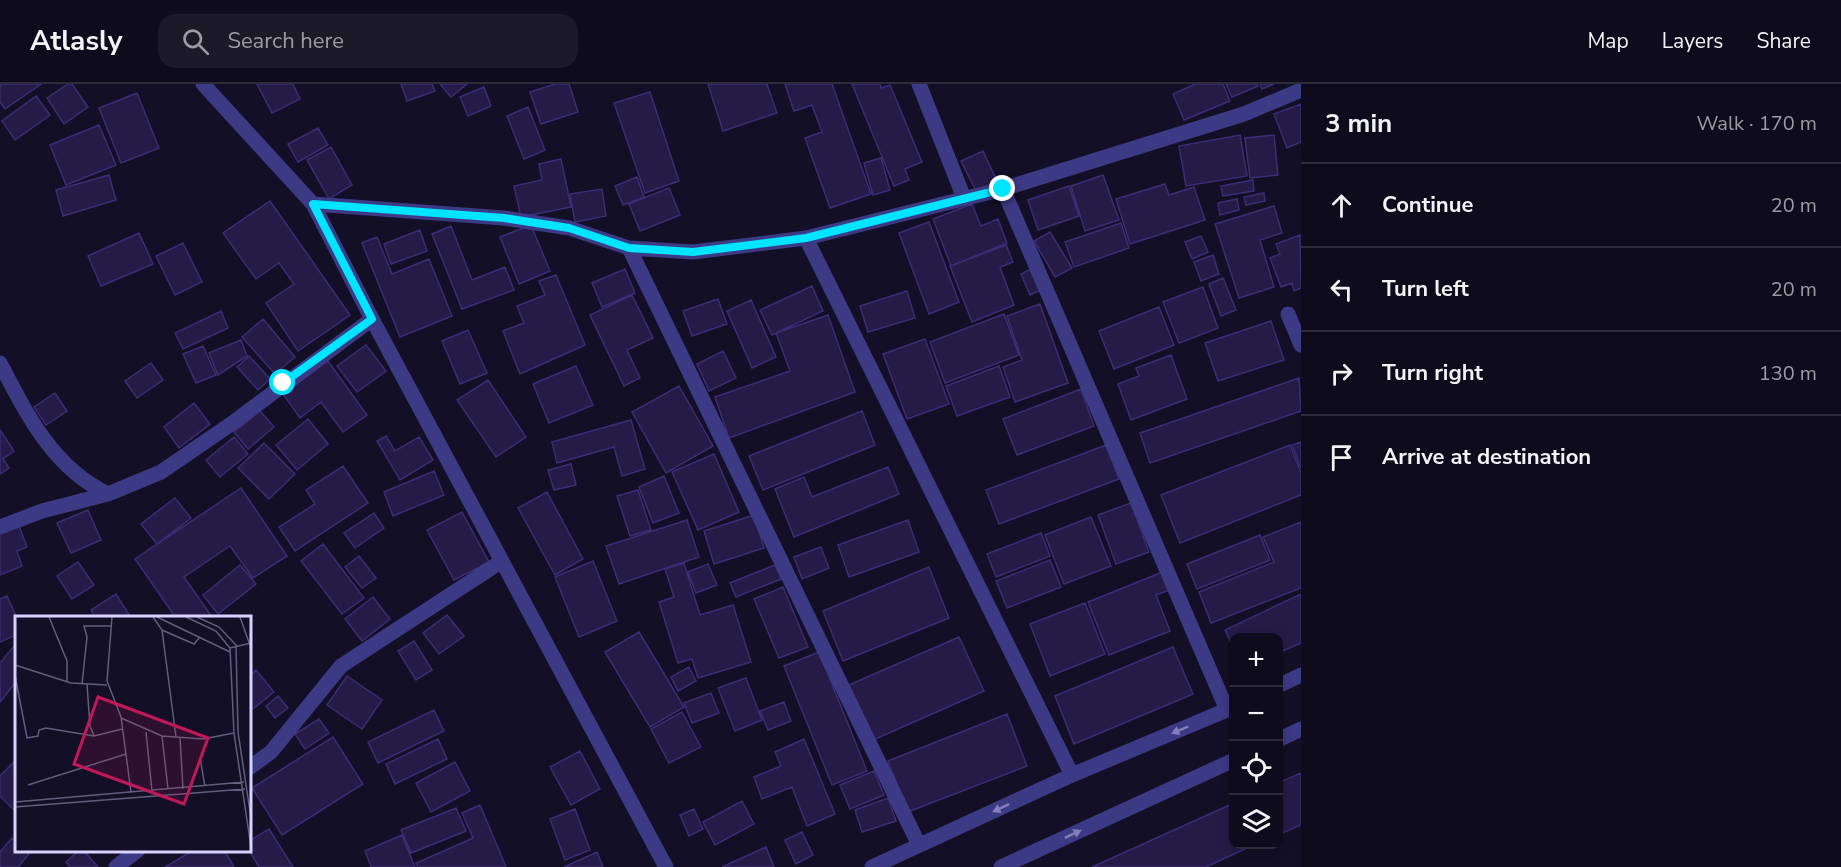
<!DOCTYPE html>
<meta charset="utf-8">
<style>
body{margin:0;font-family:"Nunito Sans",sans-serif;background:#1c1929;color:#f1f3f6}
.controls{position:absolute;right:18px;bottom:18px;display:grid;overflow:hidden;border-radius:12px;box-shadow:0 3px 9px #0003}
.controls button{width:54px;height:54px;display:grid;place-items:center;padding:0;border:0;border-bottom:2px solid #2e2b3b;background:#0e0b1c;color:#f1f3f6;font:30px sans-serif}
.stop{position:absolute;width:18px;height:18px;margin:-14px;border:4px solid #00e5ff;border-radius:50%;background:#fff}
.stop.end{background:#00e5ff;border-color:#fff;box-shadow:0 2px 6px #0008}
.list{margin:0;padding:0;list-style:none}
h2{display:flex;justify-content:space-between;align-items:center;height:78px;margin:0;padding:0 24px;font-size:26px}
h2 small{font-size:20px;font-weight:400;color:#9b9ba3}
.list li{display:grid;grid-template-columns:39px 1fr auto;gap:18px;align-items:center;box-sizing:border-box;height:84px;padding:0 24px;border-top:2px solid #2e2b3b}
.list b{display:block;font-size:22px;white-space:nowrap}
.list em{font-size:20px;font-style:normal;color:#9b9ba3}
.icon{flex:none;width:33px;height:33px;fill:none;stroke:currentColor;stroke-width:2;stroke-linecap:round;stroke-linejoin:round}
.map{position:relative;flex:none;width:1301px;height:783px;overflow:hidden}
header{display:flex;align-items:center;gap:36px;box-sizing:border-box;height:84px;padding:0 30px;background:#0e0b1c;border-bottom:2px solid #2e2b3b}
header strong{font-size:28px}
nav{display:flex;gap:33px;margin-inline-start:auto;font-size:21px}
.search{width:420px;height:54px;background:#1c1929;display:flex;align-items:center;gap:15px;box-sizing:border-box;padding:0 21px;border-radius:18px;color:#9b9ba3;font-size:22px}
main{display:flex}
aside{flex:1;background:#0e0b1c}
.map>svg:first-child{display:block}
.building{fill:#241b47;stroke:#3b2d73;stroke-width:1.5}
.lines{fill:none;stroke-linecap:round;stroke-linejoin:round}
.street{stroke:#3d3a85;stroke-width:15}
.oneway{fill:#837fbc}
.route{stroke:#00e5ff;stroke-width:8}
.inset-road{fill:none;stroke:#625e7d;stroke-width:1.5}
.view{fill:#c2185b;fill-opacity:0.15;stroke:#c2185b;stroke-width:3}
.inset-edge{fill:none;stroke:#d9d4ff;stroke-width:3}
</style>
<header>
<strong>Atlasly</strong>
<div class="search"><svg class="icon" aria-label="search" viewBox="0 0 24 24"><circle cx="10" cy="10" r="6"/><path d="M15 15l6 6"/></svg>Search here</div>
<nav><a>Map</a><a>Layers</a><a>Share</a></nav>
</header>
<main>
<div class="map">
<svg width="1301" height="783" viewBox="0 0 1301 783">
<rect width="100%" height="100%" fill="#130f26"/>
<path class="building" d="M2,0h39l-36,25 -5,-7v-16z
M68,0h4l16,23 -24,17 -17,-26z
M257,0h36l7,15 -28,14z
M401,0h31l3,7 -28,10z
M440,0h27l-16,13z
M555,0h14l9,28 -37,12 -11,-32z
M708,0h59l10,29 -54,18z
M785,0h47l39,110 -41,14 -25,-70 17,-6 -10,-27 -18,6z
M852,0h28l1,4 9,-3 32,77 -17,7 4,11 -15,6z
M1195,0h28l7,17 -46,19 -11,-26z
M1226,0h31l1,2 -26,11z
M1260,0h14l-12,5z
M484,3l7,19 -23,10 -8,-19z
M650,8l29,89 -34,12 -31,-90z
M137,9l22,55 -38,15 -22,-55z
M36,12l14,19 -35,25 -13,-19z
M1301,20v38l-14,6 -13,-34z
M528,23l17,43 -21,9 -17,-43z
M99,41l17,40 -50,20 -16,-40z
M318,44l10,17 -30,17 -10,-18z
M1240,51l7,41 -61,10 -7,-40z
M1274,51l4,40 -28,3 -5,-40z
M331,63l21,38 -23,14 -22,-39z
M983,67l14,30 -21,10 -15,-30z
M881,74l9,32 -17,5 -9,-32z
M561,75l10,48 -50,10 -7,-31 28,-6 -3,-16z
M109,91l7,25 -53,16 -7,-26z
M1103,91l16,45 -34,11 -14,-45z
M637,93l7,20 -21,8 -8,-19z
M1253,96l1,11 -31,5 -2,-10z
M1165,100l4,11 25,-8 11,33 -75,24 -14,-45z
M1069,102l10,30 -41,14 -10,-30z
M669,104l11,27 -40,16 -11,-27z
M602,105l4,27 -31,6 -5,-28z
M1264,109l1,8 -19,4 -2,-8z
M1237,115l2,11 -19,5 -2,-12z
M270,117l80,114 -52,36 -32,-48 28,-19 -15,-21 -23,16 -33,-46z
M972,120l9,22 17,-7 9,24 -56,23 -18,-47z
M1274,122l8,27 -22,7 14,47 -35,11 -24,-74z
M929,138l30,80 -30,12 -30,-81z
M1121,139l8,25 -55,19 -9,-25z
M531,141l19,46 -31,13 -19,-47z
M451,142l21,54 33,-13 9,23 -52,19 -30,-75z
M420,146l7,21 -36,13 -7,-20z
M1050,148l22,36 -17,9 -21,-36z
M139,149l14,31 -52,22 -13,-30z
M1300,151l1,53 -7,3 -2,-8 -11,4 -11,-29 10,-4 -4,-10z
M1201,152l7,16 -16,7 -7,-17z
M377,153l15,37 37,-15 23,57 -52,21 -38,-94z
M183,159l19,39 -27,13 -19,-39z
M1006,161l7,17 -13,5 14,38 -42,17 -22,-56z
M1213,171l6,19 -18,7 -7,-19z
M625,185l10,24 -33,14 -10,-24z
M1031,185l10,21 -11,5 -9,-21z
M556,191l29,70 -65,29 -17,-43 21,-8 -7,-17 28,-11 -6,-14z
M1223,194l13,32 -15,6 -12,-32z
M812,202l11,25 -51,24 -12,-25z
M1203,203l15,41 -39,15 -16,-41z
M907,207l8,27 -47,14 -8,-26z
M632,211l21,43 -26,12 13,28 -16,8 -34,-71z
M718,215l9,25 -35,12 -9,-25z
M751,216l25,57 -24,11 -25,-57z
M1040,220l28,79 -53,19 -12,-35 19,-7 -15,-44z
M1159,223l15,38 -60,24 -15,-38z
M221,227l7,17 -45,21 -8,-16z
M1004,230l15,41 -74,28 -15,-41z
M828,231l27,77 -126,46 -14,-41 75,-26 -14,-38z
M263,235l32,38 -20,17 -33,-37z
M1271,237l13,39 -66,21 -13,-38z
M468,246l19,43 -27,11 -18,-43z
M925,255l24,65 -42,15 -24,-65z
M241,256l6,16 -29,19 -9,-22z
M366,261l20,26 -29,21 -20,-26z
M203,262l13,29 -20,8 -13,-29z
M723,267l13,27 -27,13 -12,-27z
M1171,271l16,44 -56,21 -13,-36 21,-8 -3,-8z
M249,272l21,23 -12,11 -21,-23z
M328,277l39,54 -24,17 -22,-30 -21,16 -17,-24z
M151,279l12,17 -26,18 -12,-17z
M576,282l17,39 -44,18 -16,-39z
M999,282l11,31 -53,19 -11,-30z
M1299,294l2,33 -151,52 -10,-30z
M488,296l38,57 -30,20 -39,-57z
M679,302l34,60 -47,27 -34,-61z
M1081,305l13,37 -77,29 -14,-36z
M55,309l12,18 -21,14 -12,-18z
M194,319l16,21 -31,24 -15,-21z
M260,327l14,16 -26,22 -14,-17z
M862,327l13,34 -112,45 -14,-34z
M308,335l20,25 -31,26 -21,-25z
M631,336l14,49 -23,7 -8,-29 -57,16 -5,-21z
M0,346l14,21 -11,8 6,9 -9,6z
M386,352l9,15 24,-14 14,23 -33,20 -23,-39z
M234,353l14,17 -28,23 -14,-17z
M1301,358v26l-9,-23z
M264,359l31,31 -26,25 -31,-31z
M1106,361l13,34 -120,45 -13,-34z
M1290,361l11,28v22l-121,48 -19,-48z
M714,370l25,58 -41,18 -26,-58z
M571,380l5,21 -22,5 -6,-20z
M343,382l25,37 -73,48 -16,-24 36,-23 -9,-14z
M888,383l11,27 -105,43 -19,-48 29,-12 8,20z
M434,387l10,24 -51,21 -9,-24z
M664,392l15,37 -26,10 -14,-36z
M241,404l46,68 -34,22 -23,-32 -46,31 26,37 -6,4h-28l-41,-59z
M638,406l13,40 -21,6 -13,-40z
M547,408l36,67 -28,16 -37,-67z
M175,414l16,20 -34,26 -16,-20z
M1131,419l18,49 -33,12 -18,-49z
M88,426l13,30 -30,13 -14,-30z
M462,428l27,50 -35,18 -27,-50z
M374,429l10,15 -29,20 -11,-15z
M754,431l10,33 -50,16 -10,-33z
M1091,433l20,49 -47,18 -19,-49z
M687,436l12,37 -80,27 -13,-38z
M908,436l11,32 -70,25 -11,-32z
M1301,438v66l-90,35 -12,-31 75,-30 -11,-25z
M18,439l9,24 -10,4 5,15 -22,9v-45z
M1041,449l9,23 -54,21 -9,-23z
M1260,451l10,25 -73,29 -10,-25z
M323,460l41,54 -22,16 -41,-53z
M821,463l8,21 -27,11 -8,-22z
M359,472l17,22 -14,10 -17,-21z
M1050,476l11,27 -54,21 -11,-27z
M593,477l24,60 -38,16 -24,-60z
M78,478l16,23 -22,14 -15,-23z
M684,479l16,52 33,-10 18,57 -53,16 -6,-19 -14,4 -19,-61 15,-5 -9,-28z
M708,480l9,21 -21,8 -8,-21z
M240,481l16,19 -38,30 -15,-19z
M775,481l6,14 -45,18 -6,-14z
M929,483l20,51 -106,43 -20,-50z
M1165,487l7,18 -16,6 14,36 -61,24 -21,-53z
M783,503l25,60 -29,11 -25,-59z
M116,510l15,24h-35l-5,-8z
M1301,510v49l-23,10v-15h-44v11l-9,-19z
M7,512l10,22 -1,17 -16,7v-43z
M373,513l17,22 -28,22 -17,-22z
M1085,519l20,51 -55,22 -20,-52z
M447,531l17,21 -25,18 -16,-21z
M639,548l45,75 -34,20 -45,-75z
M959,553l25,54 -111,49 -24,-55z
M414,557l18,29 -16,10 -18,-29z
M14,562l2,2v34l-16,20v-39z
M1173,563l20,47 -119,50 -19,-48z
M819,568l48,119 -35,14 -48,-119z
M689,583l7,14 -18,10 -7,-14z
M256,586l18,22 -25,20v-36z
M347,592l35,24 -20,29 -35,-24z
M746,594l16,42 -27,11 -17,-43z
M711,609l8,20 -27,10 -8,-20z
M278,612l10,12 -13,10 -9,-12z
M784,618l7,19 -23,9 -8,-19z
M434,626l10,21 -66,32 -10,-21z
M682,628l19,35 -32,16 -18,-34z
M1007,630l20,52 -119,46 -20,-51z
M319,635l10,14 -24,16 -10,-15z
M333,653l30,47 -81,51 -30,-47z
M438,655l9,20 -52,25 -9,-20z
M804,655l31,75 -28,12 -15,-39 -30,12 -8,-22 27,-11 -6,-14z
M580,667l20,38 -29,16 -21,-38z
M16,676v52l-16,-16v-20z
M455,678l15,29 -39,21 -15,-29z
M874,687l10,24 -34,14 -10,-24z
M1301,689v52l-23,10v-52z
M888,714l8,23 -34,11 -7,-22z
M742,717l12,23 -39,21 -12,-23z
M1234,719v41h22l-50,23h-114z
M480,721l26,62h-88l-2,-4 57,-25 -11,-25z
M456,724l10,23 -55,22 -10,-23z
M575,725l15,41 -25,10 -15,-41z
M694,725l9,20 -14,7 -9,-21z
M269,745l24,38h-34l-10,-17v-9z
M802,748l11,23 -17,9 -11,-24z
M402,751l13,32h-44l-6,-16z
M12,754l4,4v8h10l3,4 -11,13h-18v-15z
M766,763l8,20h-52z
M79,766h4l15,17h-28l-4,-5z
M194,766h30l10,17h-69z
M597,768l6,15h-39z"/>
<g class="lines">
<path class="street" d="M203,0l110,120 59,115 294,548
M919,0l45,114
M1003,105l224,521
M313,120l191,14 65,10 60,20 64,4 113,-14 197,-49 241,-75 57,-24
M806,154l266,537
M629,164l290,597
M1288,230l13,31
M0,279c27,52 53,105 108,131
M0,443l42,-16 66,-17 53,-22 70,-48 141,-105
M1278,602l23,-11
M1278,656l23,-11
M249,684l22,-16 70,-86 161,-105
M116,783l22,-17
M872,783l200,-92 162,-68
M1001,783l233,-107"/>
</g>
<defs><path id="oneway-solid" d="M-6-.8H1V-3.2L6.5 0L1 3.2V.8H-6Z" transform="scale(1.5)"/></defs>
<g class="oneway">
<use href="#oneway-solid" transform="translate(1180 646) rotate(157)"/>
<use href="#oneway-solid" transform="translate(1001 724) rotate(155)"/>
<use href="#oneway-solid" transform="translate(1073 750) rotate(-25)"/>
</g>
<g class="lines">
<path class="route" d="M283,299l89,-64 -59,-115 191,14 65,10 60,20 64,4 113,-14 197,-49"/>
</g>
<g transform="translate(15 532)">
<rect width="236" height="236" fill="#130f26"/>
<path class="inset-road" d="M34,1l18,44v21M97,1l-5,64 14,36 10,75M138,1l9,13 14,107M142,1l73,35M171,1l30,14 14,17 4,85 17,114M182,1l22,10 17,18 2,87 13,86M225,1l11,31M147,14l32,14 5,-6M215,32l21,-5M0,49l56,18 36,2M0,59l12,63 11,-2 1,-6 7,-2 48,8 28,-7M67,68l5,-47 -3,-11h28M72,68l3,42 4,10M106,102l41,18 41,3 31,-6M131,116l6,59M147,120l6,53M165,121l3,52M185,141l5,30M13,169l98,-31M0,186l229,-20M0,191l230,-18"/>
<path class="view" d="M83,81l110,41 -24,66 -110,-40z"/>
<rect width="236" height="236" class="inset-edge"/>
</g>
</svg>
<div class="controls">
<button>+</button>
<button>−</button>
<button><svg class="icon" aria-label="locate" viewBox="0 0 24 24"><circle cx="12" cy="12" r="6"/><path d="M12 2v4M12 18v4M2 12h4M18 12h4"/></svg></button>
<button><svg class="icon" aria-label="layers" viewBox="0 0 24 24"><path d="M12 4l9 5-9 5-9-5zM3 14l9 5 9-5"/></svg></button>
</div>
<div class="stop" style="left:283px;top:299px"></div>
<div class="stop end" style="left:1003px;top:105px"></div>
</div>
<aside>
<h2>3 min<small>Walk · 170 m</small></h2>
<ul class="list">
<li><svg class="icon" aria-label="ahead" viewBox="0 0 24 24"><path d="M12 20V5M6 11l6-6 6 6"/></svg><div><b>Continue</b></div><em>20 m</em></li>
<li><svg class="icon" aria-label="left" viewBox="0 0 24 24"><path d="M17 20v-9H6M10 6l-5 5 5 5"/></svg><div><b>Turn left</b></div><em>20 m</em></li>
<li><svg class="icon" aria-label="right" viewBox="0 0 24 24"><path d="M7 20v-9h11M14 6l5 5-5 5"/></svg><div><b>Turn right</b></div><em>130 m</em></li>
<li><svg class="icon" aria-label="arrive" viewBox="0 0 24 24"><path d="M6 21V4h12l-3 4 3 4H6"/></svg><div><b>Arrive at destination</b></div></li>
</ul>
</aside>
</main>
